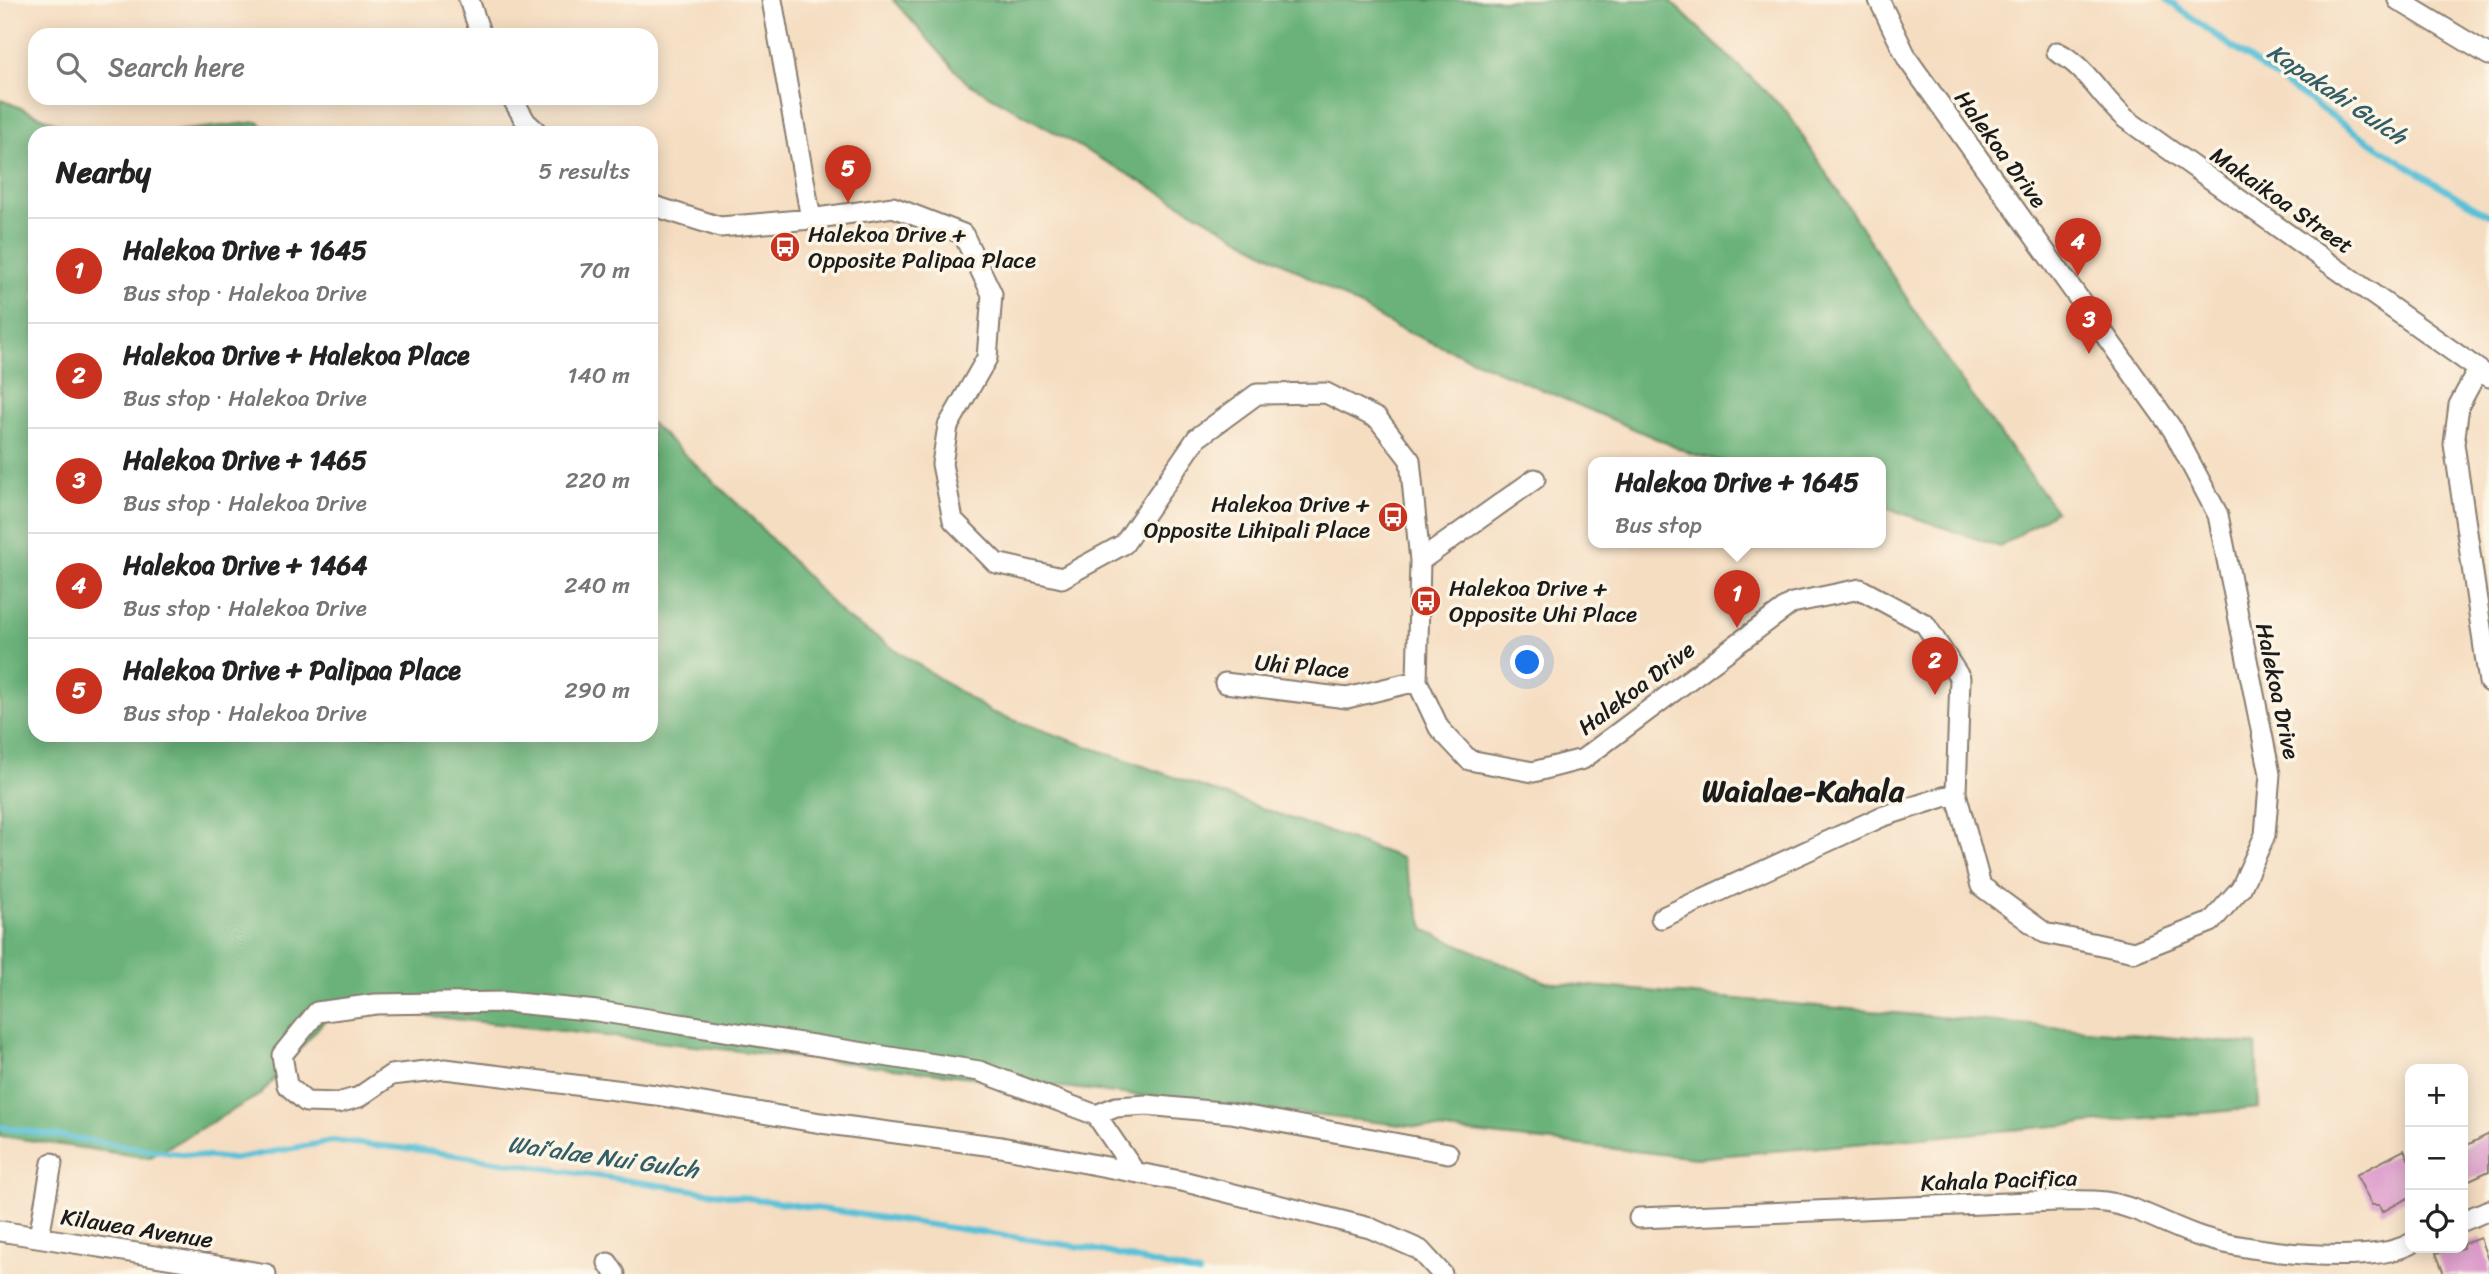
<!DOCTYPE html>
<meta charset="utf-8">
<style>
body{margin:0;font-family:Sriracha,sans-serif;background:#f6f6f6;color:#222}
.controls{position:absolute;right:21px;bottom:21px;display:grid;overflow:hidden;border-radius:14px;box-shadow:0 4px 18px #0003}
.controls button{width:63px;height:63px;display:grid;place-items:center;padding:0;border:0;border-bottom:2px solid #e0e0e0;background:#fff;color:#222;font:35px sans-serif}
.you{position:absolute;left:1528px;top:663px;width:24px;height:24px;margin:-18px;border:5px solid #fff;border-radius:50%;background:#1a73e8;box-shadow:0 0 0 10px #1a73e833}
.badge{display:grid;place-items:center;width:46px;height:46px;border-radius:50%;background:#c8321e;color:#fff;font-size:23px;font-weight:700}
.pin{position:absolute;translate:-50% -58px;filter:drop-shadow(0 2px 4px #0008)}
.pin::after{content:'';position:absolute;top:37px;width:24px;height:21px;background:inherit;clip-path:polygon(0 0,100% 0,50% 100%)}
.popup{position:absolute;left:1588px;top:457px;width:298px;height:91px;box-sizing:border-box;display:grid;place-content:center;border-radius:14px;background:#fff;filter:drop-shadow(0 2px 5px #0005);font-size:23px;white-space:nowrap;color:#767676}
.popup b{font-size:26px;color:#222}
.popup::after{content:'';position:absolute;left:50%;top:100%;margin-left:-14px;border:14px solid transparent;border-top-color:#fff}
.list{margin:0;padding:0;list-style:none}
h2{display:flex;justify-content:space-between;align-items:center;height:91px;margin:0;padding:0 28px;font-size:30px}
h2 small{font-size:23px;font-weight:400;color:#767676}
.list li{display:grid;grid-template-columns:46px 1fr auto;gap:21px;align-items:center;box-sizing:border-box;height:105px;padding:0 28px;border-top:2px solid #e0e0e0}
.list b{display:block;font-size:26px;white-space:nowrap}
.list p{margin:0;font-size:23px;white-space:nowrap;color:#767676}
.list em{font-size:23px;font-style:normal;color:#767676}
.icon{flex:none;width:38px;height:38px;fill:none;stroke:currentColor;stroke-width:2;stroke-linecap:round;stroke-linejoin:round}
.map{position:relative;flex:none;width:2489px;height:1274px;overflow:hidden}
.search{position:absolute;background:#fff;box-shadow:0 4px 18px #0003;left:28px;top:28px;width:630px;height:77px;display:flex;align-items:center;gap:18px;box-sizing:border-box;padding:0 24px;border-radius:21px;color:#767676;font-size:26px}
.panel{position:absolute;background:#fff;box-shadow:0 4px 18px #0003;left:28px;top:126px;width:630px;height:616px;border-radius:21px}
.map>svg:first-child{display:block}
.forest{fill:#6bb27a;stroke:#44674b;stroke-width:2}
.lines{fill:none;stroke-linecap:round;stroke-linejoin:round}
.stream{stroke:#59c0d7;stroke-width:6}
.building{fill:#dc98cb}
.minor-casing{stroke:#887c6e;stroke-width:23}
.minor{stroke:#fff;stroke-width:19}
.labels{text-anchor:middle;stroke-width:7;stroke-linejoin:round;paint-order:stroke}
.street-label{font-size:23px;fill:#1c1c1c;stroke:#fcf5e5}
.poi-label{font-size:23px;fill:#1c1c1c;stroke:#fcf5e5;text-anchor:start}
.water-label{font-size:24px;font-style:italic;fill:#345e67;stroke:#fcf5e5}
.district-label{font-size:30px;font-weight:bold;fill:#1c1c1c;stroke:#fcf5e5}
</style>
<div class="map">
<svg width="2489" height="1274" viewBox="0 0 2489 1274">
<rect width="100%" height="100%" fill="#fcf5e5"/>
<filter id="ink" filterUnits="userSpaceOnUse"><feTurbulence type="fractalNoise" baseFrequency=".0143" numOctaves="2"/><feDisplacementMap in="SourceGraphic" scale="14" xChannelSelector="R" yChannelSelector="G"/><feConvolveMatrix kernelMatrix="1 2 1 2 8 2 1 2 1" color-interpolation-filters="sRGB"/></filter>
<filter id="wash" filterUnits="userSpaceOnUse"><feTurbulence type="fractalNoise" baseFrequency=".00686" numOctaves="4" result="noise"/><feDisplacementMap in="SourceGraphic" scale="28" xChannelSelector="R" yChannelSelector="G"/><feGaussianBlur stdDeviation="1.57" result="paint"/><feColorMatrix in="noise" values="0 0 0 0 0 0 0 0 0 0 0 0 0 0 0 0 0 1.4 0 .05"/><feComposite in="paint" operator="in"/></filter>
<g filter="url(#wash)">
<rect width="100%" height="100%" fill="#f5ddc1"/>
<path class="forest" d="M893,0h776l118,112 162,252 107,147 -56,36 -119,-41 -1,-44h-155l-33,-8 -296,-127 -430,-245z
M0,99l79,34h-44v602h616v-312l93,87 101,107 146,95 411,146 23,72 121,52 710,63 3,63 -563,50 -1359,-152 -76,88 -112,64 -149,-22z
M258,122l14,11h-113z"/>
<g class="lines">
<path class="stream" d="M2167,0c105,76 209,150 322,215
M0,1127l170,26 63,6 99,-18 89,9 667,98 111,26"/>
</g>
<g id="blocks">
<path class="building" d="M2489,1134v37l-26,12v-36z
M2404,1150l6,12v35l-28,15 -3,-7h-7l-16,-30z
M2480,1238l9,25v11h-45l-8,-21 27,-5v-4z"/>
</g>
</g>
<g filter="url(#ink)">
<use href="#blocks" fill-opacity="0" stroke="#887c6e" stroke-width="2"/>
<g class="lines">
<g class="minor-casing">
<path id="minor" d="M469,0l12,35
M772,0l39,219
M2398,0l91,55
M2057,52c28,13 45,47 69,67l363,258
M512,98l14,24 12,11
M651,205l69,22 91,-8 82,-12 70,27 29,60 -5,64 -39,68 -6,38 11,56 43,43 66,15 62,-34 73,-106 60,-44 69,-1 52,26 32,41 10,101 -3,120 22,47 30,32 64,12 50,-13 209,-156 68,-14 65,35 35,54 -4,115 25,93 64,47 89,19 77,-30 30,-34 24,-53 5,-61 -52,-259 -45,-85 -265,-370 -29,-60
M2478,370l-19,35 -5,39 35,238
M1420,561l115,-82
M1225,683l122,15 70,-17
M1661,918l220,-101 75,-24
M1096,1115l39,57
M1639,1218l418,-17c16,0 32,-1 48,1 32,4 69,27 100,36 46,14 163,28 205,6
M2463,1221l26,-11
M0,1231l266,43
M39,1237l13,-74
M608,1263l7,11
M1442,1274l-22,-24 -50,-22 -184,-46 -185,-35 -180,-24 -165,-28 -211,-26 -54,6 -32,22 -21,6 -32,-1 -19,-17 -5,-30 35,-43 59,-8 130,-2 91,9 382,60 117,44 20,-8 31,-2 84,8 217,40"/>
</g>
<use href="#minor" class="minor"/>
</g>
</g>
<defs>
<g id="bus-disc" transform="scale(1.575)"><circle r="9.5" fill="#c8321e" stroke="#fcf5e5"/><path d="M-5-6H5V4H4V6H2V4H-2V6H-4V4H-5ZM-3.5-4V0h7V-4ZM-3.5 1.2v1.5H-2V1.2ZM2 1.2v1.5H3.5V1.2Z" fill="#fff"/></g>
</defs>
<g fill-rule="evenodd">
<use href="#bus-disc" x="785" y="247"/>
<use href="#bus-disc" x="1393" y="517"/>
<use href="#bus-disc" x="1426" y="601"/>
</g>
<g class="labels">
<g class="street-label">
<text transform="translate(2001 149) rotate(54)" y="8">Halekoa Drive</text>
<text transform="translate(2282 200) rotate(35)" y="8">Makaikoa Street</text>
<text transform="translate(1302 666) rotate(5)" y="8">Uhi Place</text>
<text transform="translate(1636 688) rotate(-37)" y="8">Halekoa Drive</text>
<text transform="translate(2278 691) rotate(78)" y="8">Halekoa Drive</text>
<text transform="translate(1999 1180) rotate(-2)" y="8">Kahala Pacifica</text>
<text transform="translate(137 1228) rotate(9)" y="8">Kilauea Avenue</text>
</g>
<g class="poi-label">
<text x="808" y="242">Halekoa Drive +<tspan x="808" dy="26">Opposite Palipaa Place</tspan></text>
<text x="1370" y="512" text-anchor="end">Halekoa Drive +<tspan x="1370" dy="26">Opposite Lihipali Place</tspan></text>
<text x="1449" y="596">Halekoa Drive +<tspan x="1449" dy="26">Opposite Uhi Place</tspan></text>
</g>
<g class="water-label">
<text transform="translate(2337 94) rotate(34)" y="8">Kapakahi Gulch</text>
<text transform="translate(603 1157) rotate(8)" y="8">Waiʻalae Nui Gulch</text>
</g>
<g class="district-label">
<text x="1803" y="801">Waialae-Kahala</text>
</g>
</g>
</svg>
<div class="controls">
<button>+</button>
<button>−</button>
<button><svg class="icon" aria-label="locate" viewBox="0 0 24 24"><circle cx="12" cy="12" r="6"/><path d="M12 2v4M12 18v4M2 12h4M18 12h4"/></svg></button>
</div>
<div class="you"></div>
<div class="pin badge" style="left:1737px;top:628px">1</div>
<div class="popup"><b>Halekoa Drive + 1645</b>Bus stop</div>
<div class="pin badge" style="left:1935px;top:695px">2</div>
<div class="pin badge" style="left:2089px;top:354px">3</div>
<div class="pin badge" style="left:2078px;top:276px">4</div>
<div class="pin badge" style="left:848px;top:203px">5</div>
<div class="search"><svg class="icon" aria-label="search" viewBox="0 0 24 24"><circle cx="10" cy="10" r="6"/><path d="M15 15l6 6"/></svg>Search here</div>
<section class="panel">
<h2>Nearby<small>5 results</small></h2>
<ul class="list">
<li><span class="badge">1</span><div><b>Halekoa Drive + 1645</b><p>Bus stop · Halekoa Drive</p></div><em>70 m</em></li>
<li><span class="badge">2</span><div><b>Halekoa Drive + Halekoa Place</b><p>Bus stop · Halekoa Drive</p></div><em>140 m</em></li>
<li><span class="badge">3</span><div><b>Halekoa Drive + 1465</b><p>Bus stop · Halekoa Drive</p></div><em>220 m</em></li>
<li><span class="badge">4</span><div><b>Halekoa Drive + 1464</b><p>Bus stop · Halekoa Drive</p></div><em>240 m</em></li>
<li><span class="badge">5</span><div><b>Halekoa Drive + Palipaa Place</b><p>Bus stop · Halekoa Drive</p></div><em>290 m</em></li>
</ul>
</section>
</div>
